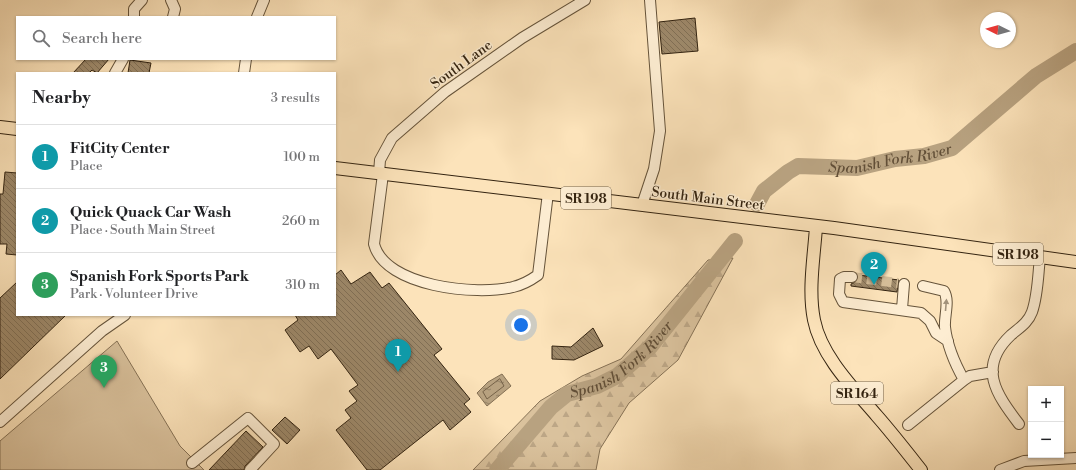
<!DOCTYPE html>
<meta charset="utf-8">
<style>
body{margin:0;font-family:"Libre Bodoni",serif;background:#f6f6f6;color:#202124}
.controls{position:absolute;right:12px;bottom:12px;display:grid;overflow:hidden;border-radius:0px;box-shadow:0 1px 3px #0004}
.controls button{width:36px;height:36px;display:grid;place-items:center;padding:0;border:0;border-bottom:1px solid #e0e0e0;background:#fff;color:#202124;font:20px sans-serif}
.compass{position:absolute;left:980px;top:12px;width:36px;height:36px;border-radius:50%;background:#fff;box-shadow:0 1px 3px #0004;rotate:275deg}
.you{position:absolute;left:521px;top:325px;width:14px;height:14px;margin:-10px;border:3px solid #fff;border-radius:50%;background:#1a73e8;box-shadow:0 0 0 6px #1a73e833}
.badge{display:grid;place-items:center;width:26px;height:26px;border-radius:50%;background:#0f766e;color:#fff;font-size:13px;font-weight:700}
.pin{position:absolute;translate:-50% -33px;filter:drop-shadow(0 1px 2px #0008)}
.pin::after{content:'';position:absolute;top:21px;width:14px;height:12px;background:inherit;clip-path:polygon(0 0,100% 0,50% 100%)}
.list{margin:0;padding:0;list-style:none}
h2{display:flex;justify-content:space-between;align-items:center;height:52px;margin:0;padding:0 16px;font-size:17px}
h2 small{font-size:13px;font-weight:400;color:#757577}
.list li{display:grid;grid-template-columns:26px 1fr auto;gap:12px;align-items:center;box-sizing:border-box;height:64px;padding:0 16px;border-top:1px solid #e0e0e0}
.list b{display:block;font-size:15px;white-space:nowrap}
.list p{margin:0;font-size:13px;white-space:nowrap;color:#757577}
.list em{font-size:13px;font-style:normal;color:#757577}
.icon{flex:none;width:22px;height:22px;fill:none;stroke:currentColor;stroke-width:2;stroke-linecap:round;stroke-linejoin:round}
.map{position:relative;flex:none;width:1076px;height:470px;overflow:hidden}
.search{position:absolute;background:#fff;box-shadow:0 1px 3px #0004;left:16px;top:16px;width:320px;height:44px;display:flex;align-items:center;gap:10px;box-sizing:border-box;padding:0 14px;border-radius:0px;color:#757577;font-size:15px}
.panel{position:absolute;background:#fff;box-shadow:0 1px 3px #0004;left:16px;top:72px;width:320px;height:244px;border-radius:0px}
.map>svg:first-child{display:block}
.green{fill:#dac29d;stroke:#867256}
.forest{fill:url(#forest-firs);stroke:#867256}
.water{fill:url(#water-ripples);stroke:#836f53}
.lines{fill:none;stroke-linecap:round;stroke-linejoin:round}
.shore{stroke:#766248;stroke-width:1}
.river{stroke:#b8a280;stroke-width:16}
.building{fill:url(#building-back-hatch);stroke:#332310}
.minor-tunnel{stroke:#d4bd98;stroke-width:10;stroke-dasharray:10 5;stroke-linecap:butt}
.minor-casing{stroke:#65533a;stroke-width:12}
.major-casing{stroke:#332310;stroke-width:14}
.minor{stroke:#fdedd2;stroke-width:10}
.major{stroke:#fce3ba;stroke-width:12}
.oneway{fill:#a2927b}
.labels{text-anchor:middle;stroke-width:3;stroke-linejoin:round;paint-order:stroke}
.shield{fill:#fdedd2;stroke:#70604a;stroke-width:1}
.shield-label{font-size:13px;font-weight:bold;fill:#332310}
.street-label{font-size:14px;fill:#332310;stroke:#fdedd2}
.water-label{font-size:15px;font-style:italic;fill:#624f37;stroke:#fdedd2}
</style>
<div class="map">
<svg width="1076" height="470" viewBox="0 0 1076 470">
<defs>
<pattern id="forest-firs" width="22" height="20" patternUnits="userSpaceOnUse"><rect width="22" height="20" fill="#dac29d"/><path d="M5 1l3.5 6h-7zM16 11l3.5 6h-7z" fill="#bca686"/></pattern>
<pattern id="water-ripples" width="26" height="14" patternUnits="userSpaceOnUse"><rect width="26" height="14" fill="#b8a280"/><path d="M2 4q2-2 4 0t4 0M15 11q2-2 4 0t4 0" fill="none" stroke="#968467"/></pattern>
<pattern id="building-back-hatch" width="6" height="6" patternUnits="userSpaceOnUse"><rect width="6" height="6" fill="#9c8768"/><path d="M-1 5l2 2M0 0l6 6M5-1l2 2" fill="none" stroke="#806e54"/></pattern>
</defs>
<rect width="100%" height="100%" fill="#fce3ba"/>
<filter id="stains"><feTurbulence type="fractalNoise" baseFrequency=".005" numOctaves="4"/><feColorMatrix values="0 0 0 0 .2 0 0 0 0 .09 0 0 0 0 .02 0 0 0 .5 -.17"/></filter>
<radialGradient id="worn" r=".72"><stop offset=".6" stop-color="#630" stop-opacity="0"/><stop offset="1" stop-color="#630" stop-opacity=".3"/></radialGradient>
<path class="green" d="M117,341l63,105 24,24h-204v-29z"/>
<path class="forest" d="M733,258l-55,102 -49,43 -29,46 -4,21h-123l67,-69 42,-25 39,-17 87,-99z"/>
<path class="water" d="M502,374l9,12 -24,20 -10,-13 11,-11z"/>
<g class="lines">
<path class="shore" d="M500,379l4,7 -17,13 -4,-7z"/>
<g class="river">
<path id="s1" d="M757,204l7,-13 24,-19 10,-6 59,2 38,-9 29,-3 28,-8 84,-72 40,-25"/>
<path id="s2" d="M497,470l54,-63 16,-13 30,-8 20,-10 33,-29 85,-106"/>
</g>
</g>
<path class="building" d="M695,18l3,33 -36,3 -3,-32z
M86,59h23l-12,14 -5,-3 -3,3h-16z
M130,60l21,3 -2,10h-21z
M5,172l12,1v82l-11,-1 1,-10h-7v-50h3z
M341,270l10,14 19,-12 12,16 7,-5 53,66 -8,6 36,44 -6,5 7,8 -21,18 -7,-10 -63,50h-13l-31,-40 15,-12 -6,-8 12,-9 -8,-10 9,-6 -27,-36 -13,10 -9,-13 -9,6 -15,-22 13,-10 -3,-5h40v-40z
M858,275l41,5 -2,12 -46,-6v-2l6,-3z
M17,282v33h49l-66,64v-81z
M593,328l10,18 -29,14 -22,-1v-13l19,1z
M285,417l15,13 -13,14 -15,-14z
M246,431l17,16 -18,19 -1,4h-35z"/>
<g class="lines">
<path class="minor-tunnel" d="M852,277l46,6"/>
<g class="minor-casing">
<path id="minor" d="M171,0l4,9 -2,8
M134,17v-8l8,-9
M257,17l7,-17
M115,73l8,-14
M244,73l2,-14
M379,173l1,-13 12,-22 53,-46 77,-54 63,-38
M383,174l-9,70c11,43 103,52 139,43 9,-2 18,-7 25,-12l10,-82
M642,205l12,-36 6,-38 -10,-131
M852,277h-8l-4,2 -1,15 4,8 78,11 9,8 6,12 12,8
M923,286l21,5c6,10 0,25 1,36 2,18 10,37 19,53
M902,309l2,-25
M0,422l102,-91 23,-16
M1019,424c-23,-30 -42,-57 -8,-89 8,-7 17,-12 21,-23 6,-17 6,-37 8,-55
M908,425l56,-45 6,-4 23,-4
M192,463l56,-45 26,26 -24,26
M1000,470l24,-9 52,-3"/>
</g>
<g class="major-casing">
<path id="major" d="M0,127l17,2
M335,168l499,60 242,34
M816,227c-2,30 -8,63 -2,93 7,36 40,69 63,96 15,17 29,35 44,54"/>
</g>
<use href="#minor" class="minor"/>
<use href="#major" class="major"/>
</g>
<defs><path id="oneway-solid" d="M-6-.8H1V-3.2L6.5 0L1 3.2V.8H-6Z"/></defs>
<use class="oneway" href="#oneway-solid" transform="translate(946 305) rotate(-85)"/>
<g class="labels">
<g class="shield">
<rect x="561" y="187" width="50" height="22" rx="3"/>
<rect x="993" y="243" width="50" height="22" rx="3"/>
<rect x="831" y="382" width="52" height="22" rx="3"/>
</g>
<g class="shield-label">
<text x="586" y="203">SR 198</text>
<text x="1018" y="259">SR 198</text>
<text x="857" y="398">SR 164</text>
</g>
<g class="street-label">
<text transform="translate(461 64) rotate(-36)" y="5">South Lane</text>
<text transform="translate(708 198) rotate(7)" y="5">South Main Street</text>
</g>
<g class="water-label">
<text dy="5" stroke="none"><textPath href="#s1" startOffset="150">Spanish Fork River</textPath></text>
<text dy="5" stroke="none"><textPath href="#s2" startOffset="169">Spanish Fork River</textPath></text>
</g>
</g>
<rect width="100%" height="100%" filter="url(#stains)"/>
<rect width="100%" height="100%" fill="url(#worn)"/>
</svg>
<div class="controls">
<button>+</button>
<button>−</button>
</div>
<svg class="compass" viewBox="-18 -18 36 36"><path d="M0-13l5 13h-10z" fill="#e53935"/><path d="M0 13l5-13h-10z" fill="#757577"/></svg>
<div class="you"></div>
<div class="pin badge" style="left:398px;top:372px;background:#0f9aa8">1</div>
<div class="pin badge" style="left:874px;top:285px;background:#0f9aa8">2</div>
<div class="pin badge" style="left:104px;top:388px;background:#2e9e5b">3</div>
<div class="search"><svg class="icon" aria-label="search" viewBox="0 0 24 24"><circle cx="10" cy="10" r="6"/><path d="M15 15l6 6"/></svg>Search here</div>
<section class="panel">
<h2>Nearby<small>3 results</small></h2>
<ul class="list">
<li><span class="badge" style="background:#0f9aa8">1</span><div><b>FitCity Center</b><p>Place</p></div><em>100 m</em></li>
<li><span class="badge" style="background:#0f9aa8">2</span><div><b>Quick Quack Car Wash</b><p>Place · South Main Street</p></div><em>260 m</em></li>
<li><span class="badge" style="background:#2e9e5b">3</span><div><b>Spanish Fork Sports Park</b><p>Park · Volunteer Drive</p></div><em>310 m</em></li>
</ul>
</section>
</div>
